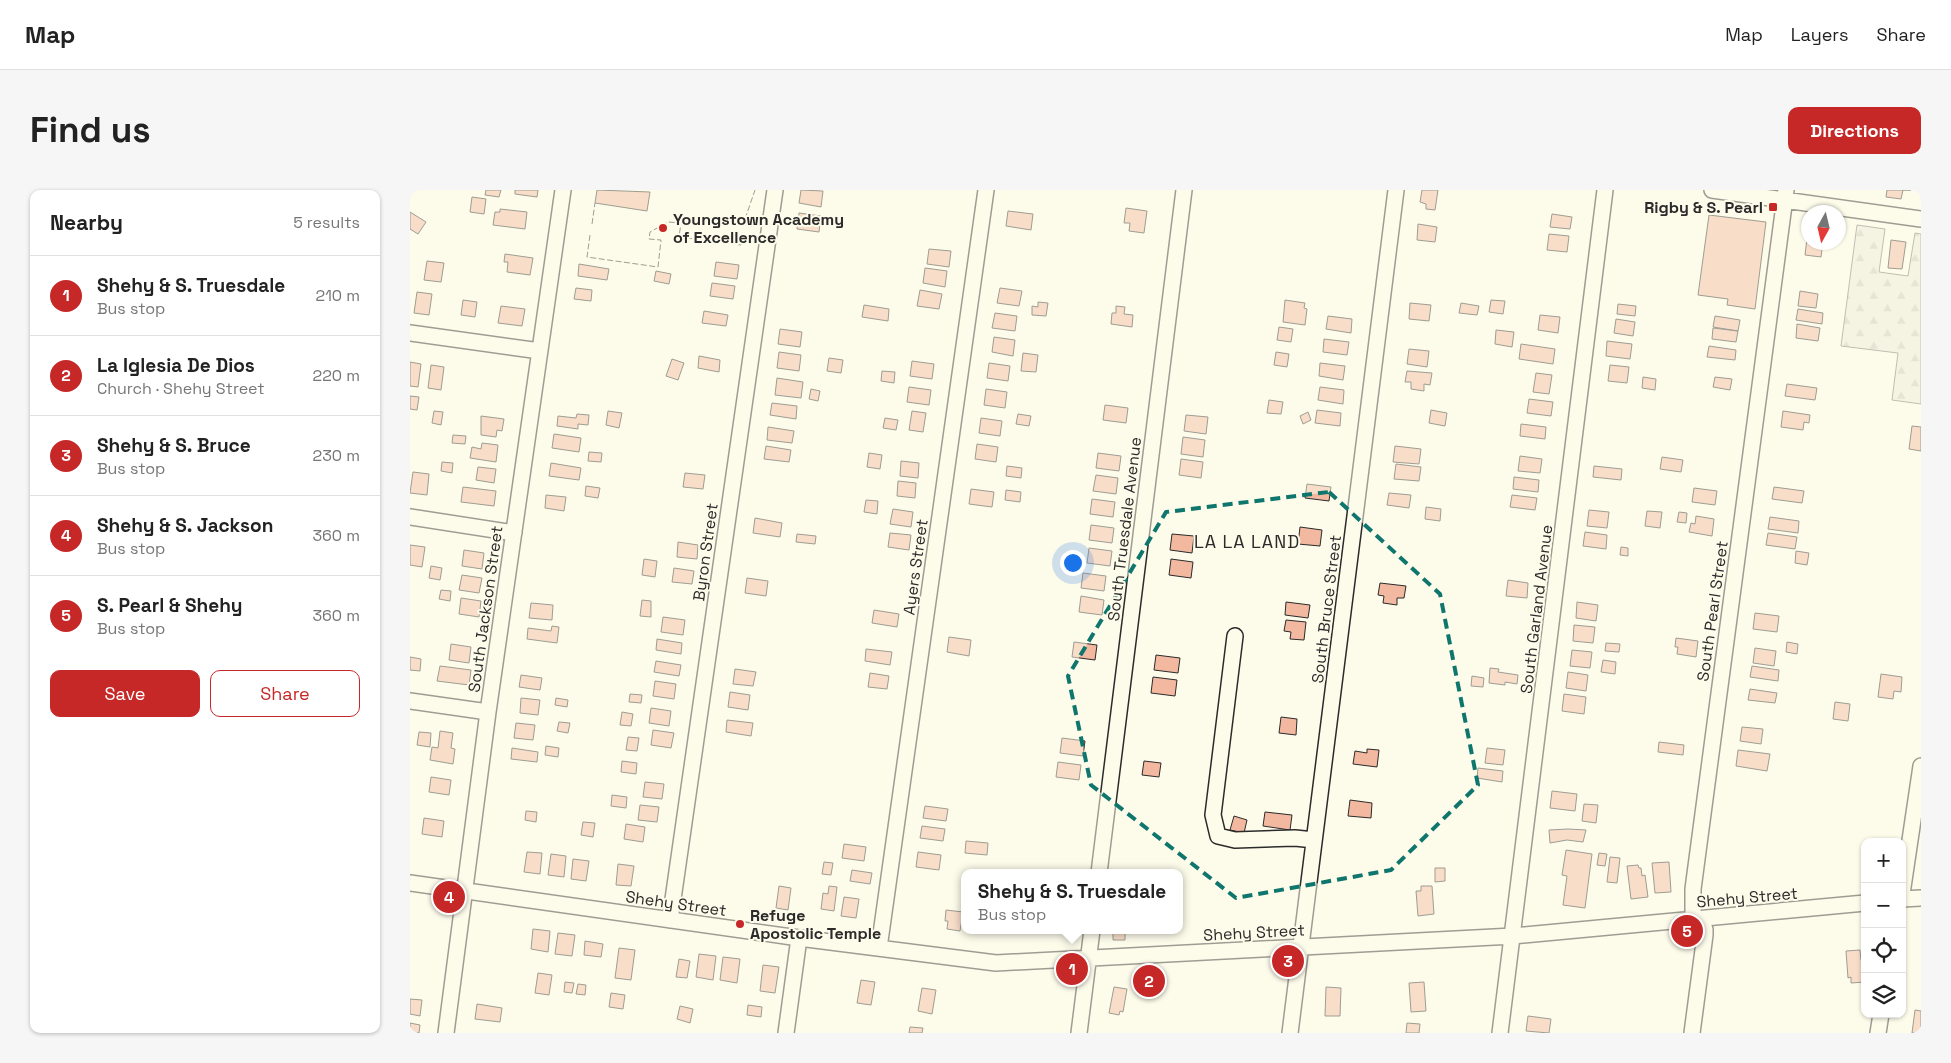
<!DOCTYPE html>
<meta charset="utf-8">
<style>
body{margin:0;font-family:"Space Grotesk",sans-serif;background:#f6f6f6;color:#222}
.controls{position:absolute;right:15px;bottom:15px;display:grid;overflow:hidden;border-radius:10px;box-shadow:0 1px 4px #0004}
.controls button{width:45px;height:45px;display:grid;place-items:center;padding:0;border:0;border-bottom:1px solid #e0e0e0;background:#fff;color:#222;font:25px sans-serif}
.compass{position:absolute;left:1391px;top:15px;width:45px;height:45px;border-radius:50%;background:#fff;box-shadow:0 1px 4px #0004;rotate:188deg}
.you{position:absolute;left:662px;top:372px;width:18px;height:18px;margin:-12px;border:4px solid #fff;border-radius:50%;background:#1a73e8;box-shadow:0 0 0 8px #1a73e833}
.badge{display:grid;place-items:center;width:32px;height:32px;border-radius:50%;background:#c62828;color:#fff;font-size:16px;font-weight:700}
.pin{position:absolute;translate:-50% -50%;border:2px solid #fff;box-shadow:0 1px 5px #0006}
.popup{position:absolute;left:551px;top:679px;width:222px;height:65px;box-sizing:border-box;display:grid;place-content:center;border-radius:10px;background:#fff;filter:drop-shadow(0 1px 4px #0005);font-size:16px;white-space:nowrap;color:#767676}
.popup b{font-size:19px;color:#222}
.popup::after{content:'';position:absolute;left:50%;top:100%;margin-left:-10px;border:10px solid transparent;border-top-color:#fff}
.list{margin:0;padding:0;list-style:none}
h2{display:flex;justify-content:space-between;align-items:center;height:65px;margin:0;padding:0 20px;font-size:21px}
h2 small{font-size:16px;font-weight:400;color:#767676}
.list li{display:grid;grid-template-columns:32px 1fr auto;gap:15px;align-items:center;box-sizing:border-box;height:80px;padding:0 20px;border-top:1px solid #e0e0e0}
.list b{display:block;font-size:19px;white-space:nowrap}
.list p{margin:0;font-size:16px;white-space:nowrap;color:#767676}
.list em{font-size:16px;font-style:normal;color:#767676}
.actions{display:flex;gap:10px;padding:15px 20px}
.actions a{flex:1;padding:11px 0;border:1px solid #c62828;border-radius:10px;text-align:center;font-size:18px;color:#c62828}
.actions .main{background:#c62828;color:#fff}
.icon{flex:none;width:28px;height:28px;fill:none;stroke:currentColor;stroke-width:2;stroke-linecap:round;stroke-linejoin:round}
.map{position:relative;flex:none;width:1511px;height:843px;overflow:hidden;border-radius:10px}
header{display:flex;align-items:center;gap:30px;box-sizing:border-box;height:70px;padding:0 25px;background:#fff;border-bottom:1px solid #e0e0e0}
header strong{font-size:24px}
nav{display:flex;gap:28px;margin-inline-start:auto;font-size:18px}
.intro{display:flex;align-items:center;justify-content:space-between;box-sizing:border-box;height:120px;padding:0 30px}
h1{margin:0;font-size:35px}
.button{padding:12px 22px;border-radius:10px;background:#c62828;color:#fff;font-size:18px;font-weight:700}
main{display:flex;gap:30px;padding:0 30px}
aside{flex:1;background:#fff;border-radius:10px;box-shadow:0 1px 4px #0004}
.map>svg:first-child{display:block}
.forest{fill:url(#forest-firs);stroke:#74746e}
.building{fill:#f2b8a0;stroke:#2b2b2b}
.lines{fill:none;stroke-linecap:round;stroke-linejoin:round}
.minor-casing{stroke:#2b2b2b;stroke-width:18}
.minor{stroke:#fdfbea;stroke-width:15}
.fence{stroke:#2b2b2b;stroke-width:1;stroke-dasharray:6 2.5;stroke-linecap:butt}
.marked{fill:none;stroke:#0f766e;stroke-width:4;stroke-dasharray:10 6;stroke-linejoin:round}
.poi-dot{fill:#c62828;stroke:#fdfbea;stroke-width:2}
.labels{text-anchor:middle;stroke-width:4;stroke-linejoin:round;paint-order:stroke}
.poi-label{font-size:16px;font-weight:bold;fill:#2b2b2b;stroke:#fdfbea;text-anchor:start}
.street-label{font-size:16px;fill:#2b2b2b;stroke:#fdfbea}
.neighbourhood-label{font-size:18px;letter-spacing:1px;fill:#2b2b2b;stroke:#fdfbea}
</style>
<header>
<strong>Map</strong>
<nav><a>Map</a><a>Layers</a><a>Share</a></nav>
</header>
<div class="intro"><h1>Find us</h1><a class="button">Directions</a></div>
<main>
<aside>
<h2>Nearby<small>5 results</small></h2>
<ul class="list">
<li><span class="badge">1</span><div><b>Shehy &amp; S. Truesdale</b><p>Bus stop</p></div><em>210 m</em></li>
<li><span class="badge">2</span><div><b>La Iglesia De Dios</b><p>Church · Shehy Street</p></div><em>220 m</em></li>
<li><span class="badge">3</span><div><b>Shehy &amp; S. Bruce</b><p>Bus stop</p></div><em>230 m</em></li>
<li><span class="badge">4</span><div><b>Shehy &amp; S. Jackson</b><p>Bus stop</p></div><em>360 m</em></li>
<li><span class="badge">5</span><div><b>S. Pearl &amp; Shehy</b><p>Bus stop</p></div><em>360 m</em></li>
</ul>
<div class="actions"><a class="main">Save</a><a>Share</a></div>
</aside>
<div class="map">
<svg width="1511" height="843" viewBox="0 0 1511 843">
<defs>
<pattern id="forest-firs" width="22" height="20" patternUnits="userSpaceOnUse" patternTransform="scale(1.25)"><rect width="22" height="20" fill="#ecebdb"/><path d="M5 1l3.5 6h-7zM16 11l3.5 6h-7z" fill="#cbcabc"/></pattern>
</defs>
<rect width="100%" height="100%" fill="#fdfbea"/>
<path class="forest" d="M1447,35l28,4 -6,43 29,4 7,-43 6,1v170l-29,-4 6,-47 -57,-7z"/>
<path class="building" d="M76,0h15l-2,7 -14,-2z
M105,0h23l-1,7 -22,-3z
M187,0l53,2 -3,19 -52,-8z
M391,0l22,1 -2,16 -22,-4z
M1012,0h16l-3,20 -9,-1v-5l-6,-2z
M1477,0h24h-8l-2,9 -15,-2z
M62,7l14,2 -2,15 -14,-2z
M716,18l21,3 -3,22 -15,-2 1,-8h-6z
M90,19l27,3 -2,17 -32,-4 2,-13h5z
M598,21l25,3 -2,16 -25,-4z
M0,22l16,10 -8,12 -8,-5z
M389,23l22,3 -2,16 -22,-3z
M1142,24l20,3 -2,12 -20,-2z
M1299,25l57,7 -11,87 -28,-4 1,-6 -30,-4z
M1008,34l19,3 -2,15 -18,-2z
M1398,40v12h15l-2,15 -16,-2z
M1139,44l20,2 -2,16 -20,-2z
M1481,50l15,2 -4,27 -14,-1z
M519,59l22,2 -2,16 -22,-3z
M95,64l28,4 -3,17 -23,-3 1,-10h-4z
M17,71l17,2 -3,19 -17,-2z
M306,72l23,3 -2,14 -23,-3z
M169,74l30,5 -2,11 -29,-4z
M515,78l22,3 -2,16 -22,-4z
M246,81l15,3 -2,10 -15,-3z
M302,93l23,3 -2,13 -23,-3z
M166,98l16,2 -1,11 -17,-2z
M590,98l22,3 -3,15 -22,-3z
M510,100l22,4 -3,15 -22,-3z
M1390,101l18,3 -2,14 -18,-2z
M7,102l15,2 -3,21 -15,-2z
M53,110l14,2 -2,15 -14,-2z
M875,110l20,3 -1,5 3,1 -2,16 -22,-3z
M1081,110l14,1 -2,13 -14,-2z
M628,112l10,1 -2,13 -14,-1v-9l6,1z
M1000,113l21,2 -2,16 -20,-2z
M1051,113l18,3 -2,9 -18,-2z
M1208,114l18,2 -1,10 -18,-2z
M454,115l25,4 -1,12 -26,-4z
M91,116l24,3 -3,17 -24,-3z
M706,116l9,1 -1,7 9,1 -1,12 -21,-3 1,-11h4z
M1388,119l25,4 -1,11 -26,-4z
M294,121l24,4 -2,11 -24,-3z
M585,123l22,3 -2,15 -23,-3z
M1130,125l20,2 -2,16 -20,-3z
M918,126l24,3 -1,14 -25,-4z
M1305,126l25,4 -2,11 -25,-4z
M1206,129l19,3 -2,14 -19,-3z
M1387,134l23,4 -2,13 -22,-3z
M869,137l14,2 -2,13 -14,-2z
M1303,138l25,3 -2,11 -24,-3z
M370,139l22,3 -2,15 -22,-3z
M1086,140l18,2 -2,15 -17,-3z
M584,147l21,3 -2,16 -21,-4z
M914,149l25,3 -2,13 -24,-3z
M1197,151l25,3 -2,15 -24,-3z
M1111,154l34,5 -2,15 -34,-5z
M1299,156l27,4 -1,10 -28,-3z
M999,159l20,2 -2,16 -20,-3z
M369,162l22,3 -2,16 -22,-3z
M866,162l13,2 -2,13 -13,-2z
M613,163l15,2 -2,17 -15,-1z
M289,166l21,4 -1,12 -21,-4z
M419,168l14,2 -2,13 -14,-2z
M262,169l12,4 -6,17 -12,-4z
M502,171l22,3 -2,15 -22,-3z
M0,172l11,2 -3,23 -8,-1z
M579,173l21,3 -2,15 -21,-3z
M910,173l25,3 -2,14 -24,-4z
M21,175l13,2 -3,23 -13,-2z
M1200,175l19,2 -2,16 -19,-2z
M472,181l13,1 -1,11 -13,-2z
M997,181l25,2 -2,12 -6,-1v7l-13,-2v-7h-6z
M1126,183l16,2 -3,19 -16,-2z
M1233,187l13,2 -1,11 -13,-2z
M1305,187l17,2 -2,11 -17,-3z
M367,188l26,4 -2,16 -26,-3z
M1377,194l30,4 -2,12 -30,-4z
M499,197l22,3 -2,15 -22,-3z
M910,197l24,3 -1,14 -25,-4z
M401,199l9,2 -2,10 -9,-2z
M576,199l21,3 -2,16 -21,-3z
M0,206l9,1 -2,13 -7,-1z
M1119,209l24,3 -2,14 -24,-3z
M859,210l14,2 -2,12 -14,-1z
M362,213l25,3 -1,13 -26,-4z
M695,215l23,3 -2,15 -23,-3z
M907,220l24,3 -1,13 -25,-3z
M1021,220l16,3 -2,13 -16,-3z
M24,221l9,1 -2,13 -9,-2z
M198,221l14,2 -3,15 -13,-3z
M502,221l14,2 -3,19 -14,-2z
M1373,221l27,4 -1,8 -5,-1 -1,8 -22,-3z
M898,222l3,8 -8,4 -3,-8z
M167,224l12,1 -1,10 -10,-1v5l-21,-3 1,-10 18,2z
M608,224l13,2 -2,10 -13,-2z
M776,225l22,2 -2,17 -22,-3z
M71,226l23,3 -2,12 -5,-1 -1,7 -15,-2z
M475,228l13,2 -2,10 -13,-2z
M571,228l21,3 -2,15 -21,-3z
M1111,234l25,3 -1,12 -25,-3z
M1502,236l9,1v24l-12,-2z
M358,237l26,4 -2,12 -25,-3z
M144,244l27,4 -2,14 -27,-4z
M43,245l13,1 -1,8 -13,-1z
M773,247l22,3 -2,17 -22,-3z
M72,253l16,2 -2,17 -26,-4 2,-11 9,2z
M567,254l21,3 -2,15 -21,-3z
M356,256l25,4 -2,12 -25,-3z
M985,256l26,3 -2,15 -26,-2z
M179,262l13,1 -1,9 -13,-1z
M459,263l13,2 -2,14 -13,-2z
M688,263l23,3 -2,15 -23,-3z
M1110,266l22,3 -2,14 -22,-2z
M1252,267l21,3 -2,12 -21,-3z
M771,269l22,3 -2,16 -22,-3z
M491,271l18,2 -1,15 -18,-2z
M32,272l11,1 -1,10 -11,-2z
M141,273l30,5 -2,12 -30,-4z
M986,274l25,3 -2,14 -25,-2z
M597,276l15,2 -1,10 -15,-2z
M1184,276l28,3 -1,11 -28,-3z
M68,277l18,2 -2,14 -18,-3z
M3,282l16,2 -2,21 -17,-2z
M275,283l20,2 -2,14 -20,-2z
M686,285l22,3 -2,16 -23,-3z
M1104,287l25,3 -1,12 -25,-3z
M488,291l18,2 -1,15 -18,-2z
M897,294l24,3 -2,14 -24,-3z
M176,296l14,2 -2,10 -13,-2z
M53,297l33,4 -2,15 -33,-4z
M1364,297l30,4 -2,12 -30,-4z
M1284,298l23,3 -2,14 -23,-3z
M561,299l23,3 -2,15 -23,-3z
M596,300l15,2 -1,10 -15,-2z
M979,303l22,2 -2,13 -22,-3z
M136,305l20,2 -2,14 -19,-3z
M1102,305l25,3 -2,12 -25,-3z
M682,309l23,3 -2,15 -23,-3z
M456,310l12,1 -1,13 -13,-2z
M1016,317l15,2 -1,12 -15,-2z
M483,319l20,3 -2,15 -21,-3z
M1179,320l20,2 -2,16 -20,-2z
M1237,321l15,1 -2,16 -15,-2z
M1269,322l8,1 -1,10 -9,-1z
M1286,326l18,3 -2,17 -23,-4 2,-9 4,1z
M1360,327l29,4 -1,12 -30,-4z
M345,328l27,5 -2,14 -27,-4z
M681,335l23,3 -2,15 -23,-3z
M890,337l22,3 -2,16 -22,-2z
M1175,342l22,3 -1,14 -23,-3z
M480,343l21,2 -2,15 -21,-3z
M1358,343l29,4 -2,12 -29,-4z
M387,344l19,2 -1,8 -19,-2z
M762,344l22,2 -2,17 -22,-3z
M268,352l20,3 -1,14 -20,-2z
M0,355l15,2 -3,20 -12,-2z
M1211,357l7,1v8l-8,-1z
M679,358l23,3 -2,15 -23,-3z
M54,360l20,3 -2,16 -20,-3z
M1386,361l13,2 -2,12 -12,-2z
M234,369l13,2 -2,16 -13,-2z
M761,369l22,3 -2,16 -22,-3z
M21,376l11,2 -2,12 -11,-2z
M264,378l20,3 -2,13 -20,-2z
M673,383l23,3 -2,15 -23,-3z
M52,385l20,3 -3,15 -20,-3z
M337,388l21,3 -2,15 -21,-3z
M1098,390l20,3 -1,15 -21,-2z
M970,393l26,3 -2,12h-7v7l-14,-2 1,-7 -6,-1z
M31,400l10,1 -1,10 -11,-2z
M671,406l23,4 -2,15 -23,-3z
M51,408l20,3 -2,16 -20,-3z
M232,410l9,1v16l-11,-1z
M876,412l24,3 -2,13 -23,-3z
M1167,412l21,3 -2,16 -20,-3z
M121,413l22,2 -1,15 -23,-2z
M464,420l25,4 -2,13 -25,-4z
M1345,423l24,3 -2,16 -24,-3z
M253,427l22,3 -2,15 -22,-3z
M876,430l20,2 -2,18 -14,-1 1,-7 -7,-1z
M1164,435l21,2 -2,16 -20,-2z
M142,436l7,1 -2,16 -30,-4 1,-11 23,3z
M539,447l22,3 -2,16 -22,-4z
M1266,448l22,3 -2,16 -19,-3 1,-7h-3z
M247,449l25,4 -1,11 -25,-4z
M664,452l23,3 -2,15 -23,-3z
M1377,452l11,2 -1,10 -11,-2z
M1196,453l14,1 -1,8 -14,-1z
M41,454l20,3 -2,16 -20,-3z
M1345,458l21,3 -2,15 -21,-3z
M456,459l26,3 -2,13 -25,-4z
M1162,460l20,2 -2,16 -20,-2z
M746,465l24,3 -2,15 -24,-3z
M0,467l11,2 -1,12 -10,-1z
M1193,470l13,2 -1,12 -14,-2z
M246,471l25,4 -2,11 -25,-4z
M30,476l31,4 -2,15 -32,-4z
M1342,476l27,4 -1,11 -28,-4z
M1080,478l9,1 -1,3 20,3 -1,9 -12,-2v3l-16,-2z
M325,479l21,3 -3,14 -20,-2z
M1158,482l20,3 -2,16 -20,-3z
M460,483l19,3 -2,13 -19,-2z
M1471,484l21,3 -1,15 -7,-1 -1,8 -15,-2z
M111,485l21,3 -2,12 -21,-3z
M1062,486l12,2 -1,9 -12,-1z
M743,487l24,3 -2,16 -24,-3z
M245,491l21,3 -2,15 -21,-3z
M1340,499l27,4 -2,10 -27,-3z
M320,502l20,3 -2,15 -20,-3z
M220,504l12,1 -1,8 -12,-1z
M1154,504l22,3 -2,17 -22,-3z
M111,508l19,2 -2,15 -18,-2z
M146,508l12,2 -1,7 -12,-2z
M1425,512l15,2 -2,17 -15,-2z
M241,518l20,3 -2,15 -20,-3z
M212,522l11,2 -2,12 -11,-1z
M871,527l16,2 -1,16 -17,-2z
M317,530l26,3 -2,13 -25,-4z
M149,532l11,1 -2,10 -11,-2z
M106,533l19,2 -2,15 -19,-2z
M1332,537l21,2 -2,15 -21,-3z
M243,540l21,3 -3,15 -20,-3z
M30,541l13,2 -2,15 4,1 -2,15 -23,-4 2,-13 6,1z
M9,542l12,1 -1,14 -13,-2z
M218,547l11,1 -2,13 -11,-1z
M652,548l23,3 -2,15 -23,-3z
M1249,552l25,3 -1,10 -25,-3z
M136,556l13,2 -1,9 -13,-2z
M102,558l26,4 -1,10 -26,-3z
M1077,558l18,2 -2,15 -18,-2z
M957,559l12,1 -2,17 -24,-3 2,-13 12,2z
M1328,560l32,4 -3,17 -31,-5z
M212,571l15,2 -1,11 -15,-2z
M734,571l17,2 -2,14 -17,-2z
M648,572l23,3 -2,15 -23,-3z
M1068,578l25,3 -1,11 -25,-4z
M21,587l20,3 -2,15 -20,-3z
M235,592l19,2 -2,15 -19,-2z
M1142,601l25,3 -2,17 -25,-3z
M202,605l15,2 -1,11 -15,-2z
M940,610l22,3 -1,15 -23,-2z
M1174,614l14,1 -2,18 -14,-2z
M230,615l19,2 -2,15 -19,-2z
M515,616l23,3 -2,12 -23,-3z
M116,621l11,1 -1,10 -11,-2z
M855,622l27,3 -2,15 -27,-4z
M824,626l13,4 -3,13 -14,-3z
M14,628l20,3 -2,16 -20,-3z
M173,632l12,1 -2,14 -12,-2z
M216,634l19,3 -2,15 -19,-3z
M512,636l23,3 -2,12 -23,-3z
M1158,639l18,1 -3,12 -16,-2 -17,3 -1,-13z
M556,651l22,2 -1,12 -22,-2z
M434,654l22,3 -2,14 -22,-3z
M1156,660l26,4 -7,54 -22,-3 4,-29 -5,-1z
M117,662l15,1 -2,21 -16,-2z
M508,662l23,3 -2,15 -23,-3z
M1189,663l8,1 -2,12 -8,-1z
M141,664l15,2 -2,21 -16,-2z
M1200,667l10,1 -3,25 -10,-1z
M163,669l16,2 -3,20 -15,-2z
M414,672l9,1 -2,12 -9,-1z
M1259,672l2,30 -16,1 -3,-30z
M208,674l16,2 -3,20 -15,-1z
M1228,675l1,3h2l1,8 3,-1 3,22 -17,2 -4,-33z
M1025,678h10v13l-10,1z
M442,680l20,3 -2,11 -20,-3z
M369,696l12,2 -3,22 -12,-2z
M419,696l8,1 -3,24 -13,-2 2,-16 5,1z
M1011,696h11l2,28 -16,2 -2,-25h5z
M434,707l15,2 -3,19 -15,-2z
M536,720l17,2 -3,19 -13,-2 1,-8h-3z
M123,739l17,2 -2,21 -17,-3z
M703,740h12v10h-12z
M148,743l17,2 -3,21 -17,-2z
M175,751l18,3 -2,13 -17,-2z
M209,758l16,2 -4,30 -16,-2z
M1450,760l1,10h4v22l-14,1v-6l-3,1 -2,-27z
M289,764l17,2 -3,24 -17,-3z
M313,767l17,2 -3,24 -17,-3z
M269,769l11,2 -3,17 -11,-1z
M353,775l16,2 -4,26 -15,-2z
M128,783l14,2 -3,20 -14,-2z
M451,790l14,2 -4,23 -14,-2z
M155,792l9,1 -2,10 -8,-1z
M1014,792l2,29 -15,1 -2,-29z
M168,794l8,1 -1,10 -9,-1z
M704,797l13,2 -4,23 -3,-1 -1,4 -10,-2z
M916,797l15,1 -1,28h-15z
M512,798l14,2 -4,24 -14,-3z
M201,803l14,2 -2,14 -14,-2z
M0,809l12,1 -2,16 -10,-2z
M67,814l25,4 -2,14 -25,-3z
M338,815l14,2 -1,10 -14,-2z
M270,816l13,3 -3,14 -13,-4z
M1505,820l6,1v22h-9z
M1118,826l23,3 -2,14 -23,-2z
M0,833l10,2 -1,8h-9z
M997,833l13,1 -1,9h-13z
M500,837l13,1 -1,5h-13z"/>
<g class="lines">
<g class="minor-casing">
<path id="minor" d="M1302,0l209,29
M0,143l130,18
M0,327l104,16
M825,446l-22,179 5,21 17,4 60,-2 19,2
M0,511l78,11
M689,683l85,-683
M0,693l389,55 197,25 517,-27 352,-33
M1492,704l19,-128
M1492,709l19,-1
M260,730l105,-730
M469,758l107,-758
M36,843l42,-321 75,-522
M376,843l13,-95
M669,843l13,-103
M880,843l106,-843
M1090,843l105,-843
M1282,843l13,-98v-6l-12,-15v-25l93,-699
M1468,843l3,-19"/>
</g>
<use href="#minor" class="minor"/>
<path class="fence" d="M335,29l10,-29
M182,34l3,-21
M180,45l-3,22 71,10 3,-27 -12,-1 1,-7 18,-10 13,1 -2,14 62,8 2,-13"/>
</g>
<path d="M0 0H1511V843H0ZM919,302l111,102 38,191 -87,85 -155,28 -145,-113 -23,-109 98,-164z" fill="#fdfbea" fill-opacity=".55" fill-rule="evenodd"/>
<path class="marked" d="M919,302l111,102 38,191 -87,85 -155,28 -145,-113 -23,-109 98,-164z"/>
<g class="poi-dot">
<rect x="1358" y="12" width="10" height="10" rx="2.5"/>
<circle cx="253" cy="38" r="5"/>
<circle cx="330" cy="734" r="5"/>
</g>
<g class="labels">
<g class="poi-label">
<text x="1353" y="23" text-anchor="end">Rigby &amp; S. Pearl</text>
<text x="263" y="35">Youngstown Academy<tspan x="263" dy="18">of Excellence</tspan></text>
<text x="340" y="731">Refuge<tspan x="340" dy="18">Apostolic Temple</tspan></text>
</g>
<g class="street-label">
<text transform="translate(714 339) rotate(-83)" y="6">South Truesdale Avenue</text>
<text transform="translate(295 362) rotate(-82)" y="6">Byron Street</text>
<text transform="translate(505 377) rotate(-82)" y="6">Ayers Street</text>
<text transform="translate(75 419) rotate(-82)" y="6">South Jackson Street</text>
<text transform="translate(916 419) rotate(-83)" y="6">South Bruce Street</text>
<text transform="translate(1126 419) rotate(-83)" y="6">South Garland Avenue</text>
<text transform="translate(1302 421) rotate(-82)" y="6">South Pearl Street</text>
<text transform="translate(1337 707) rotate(-5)" y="6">Shehy Street</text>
<text transform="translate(266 713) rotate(8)" y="6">Shehy Street</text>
<text transform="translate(844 742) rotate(-3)" y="6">Shehy Street</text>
</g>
<g class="neighbourhood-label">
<text x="837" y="358">LA LA LAND</text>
</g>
</g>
</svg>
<div class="controls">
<button>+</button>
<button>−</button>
<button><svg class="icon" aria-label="locate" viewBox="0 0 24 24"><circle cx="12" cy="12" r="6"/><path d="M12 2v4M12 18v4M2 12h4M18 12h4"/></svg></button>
<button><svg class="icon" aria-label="layers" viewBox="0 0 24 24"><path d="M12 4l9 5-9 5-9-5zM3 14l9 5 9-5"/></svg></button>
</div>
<svg class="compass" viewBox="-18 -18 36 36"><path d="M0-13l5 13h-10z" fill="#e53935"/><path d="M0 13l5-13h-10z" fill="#767676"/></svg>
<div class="you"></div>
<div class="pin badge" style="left:662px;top:779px">1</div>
<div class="popup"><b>Shehy &amp; S. Truesdale</b>Bus stop</div>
<div class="pin badge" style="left:739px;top:791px">2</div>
<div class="pin badge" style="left:878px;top:771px">3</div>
<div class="pin badge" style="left:39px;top:707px">4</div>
<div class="pin badge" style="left:1277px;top:741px">5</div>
</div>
</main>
